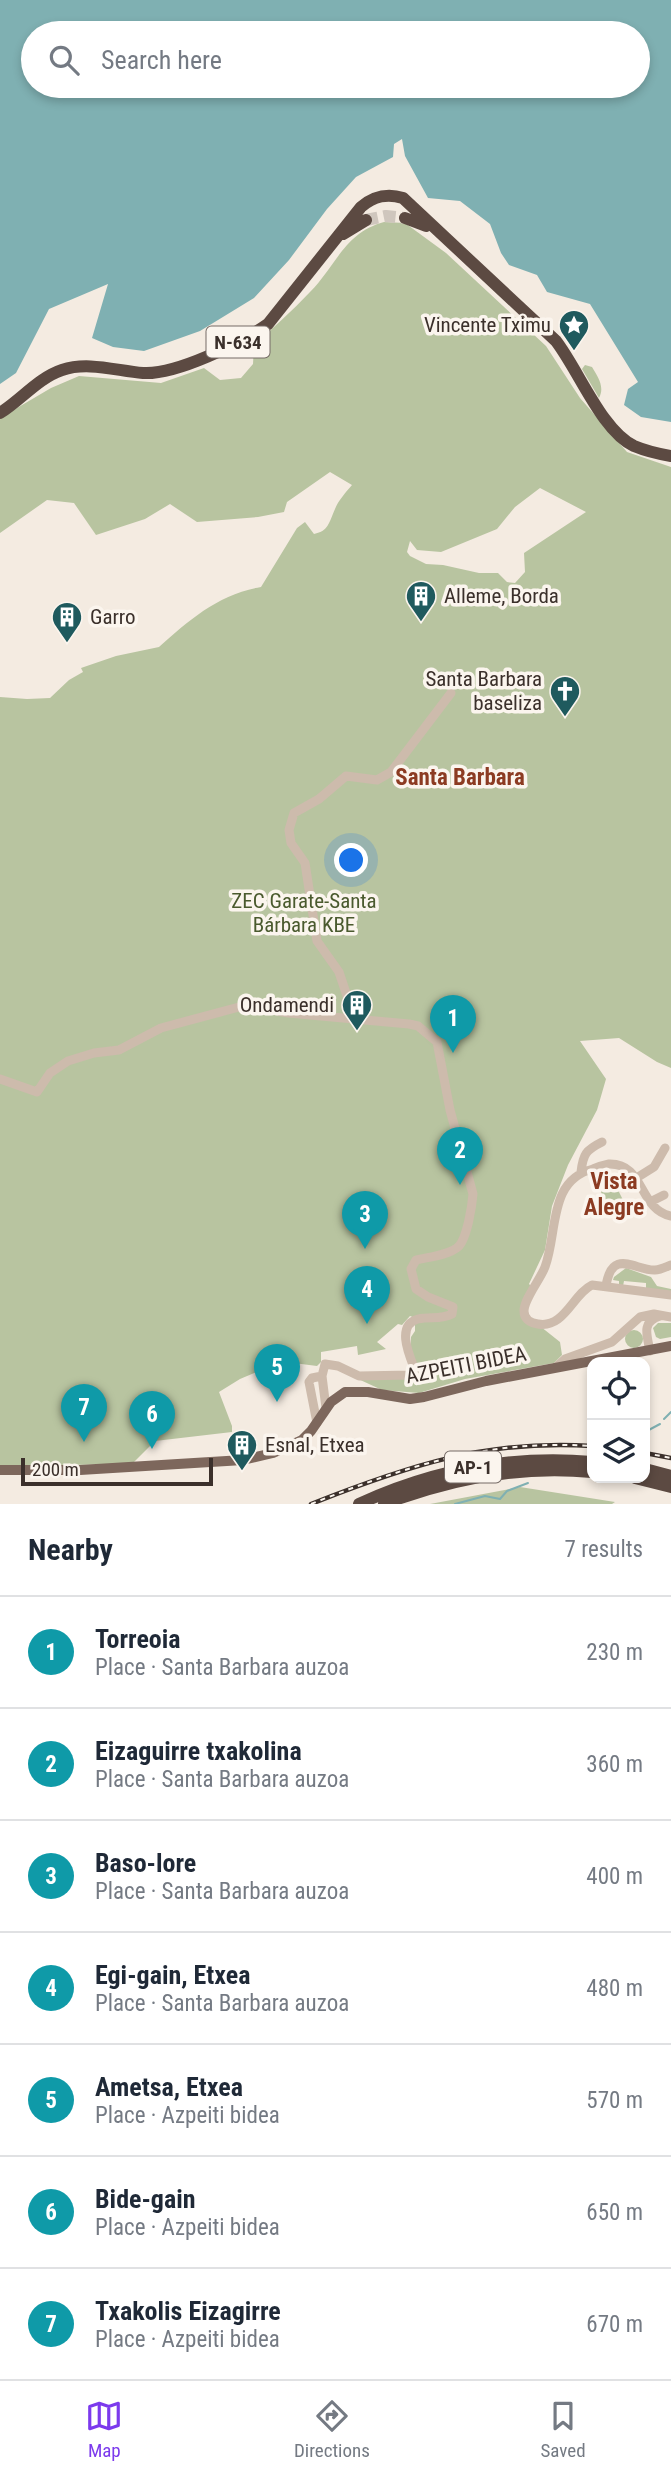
<!DOCTYPE html>
<meta charset="utf-8">
<style>
body{margin:0;font-family:"Roboto Condensed",sans-serif;background:#f6f6f7;color:#1f2937}
.controls{position:absolute;right:21px;bottom:21px;display:grid;overflow:hidden;border-radius:14px;box-shadow:0 4px 10px #0003}
.controls button{width:63px;height:63px;display:grid;place-items:center;padding:0;border:0;border-bottom:2px solid #e0e1e3;background:#fff;color:#1f2937;font:35px sans-serif}
.scale{position:absolute;left:21px;bottom:18px;width:192px;box-sizing:border-box;padding-left:7px;border:4px solid #3b302b;border-top:0;font-size:19px;line-height:24px;white-space:nowrap;color:#3b302b;-webkit-text-stroke:5px #fbf5ee;paint-order:stroke}
.you{position:absolute;left:352px;top:861px;width:24px;height:24px;margin:-18px;border:5px solid #fff;border-radius:50%;background:#1a73e8;box-shadow:0 0 0 10px #1a73e833}
.badge{display:grid;place-items:center;width:46px;height:46px;border-radius:50%;background:#7c3aed;color:#fff;font-size:23px;font-weight:700}
.pin{position:absolute;translate:-50% -58px;filter:drop-shadow(0 2px 4px #0008)}
.pin::after{content:'';position:absolute;top:37px;width:24px;height:21px;background:inherit;clip-path:polygon(0 0,100% 0,50% 100%)}
.list{margin:0;padding:0;list-style:none}
h2{display:flex;justify-content:space-between;align-items:center;height:91px;margin:0;padding:0 28px;font-size:30px}
h2 small{font-size:23px;font-weight:400;color:#747a83}
.list li{display:grid;grid-template-columns:46px 1fr auto;gap:21px;align-items:center;box-sizing:border-box;height:112px;padding:0 28px;border-top:2px solid #e0e1e3}
.list b{display:block;font-size:26px;white-space:nowrap}
.list p{margin:0;font-size:23px;white-space:nowrap;color:#747a83}
.list em{font-size:23px;font-style:normal;color:#747a83}
.icon{flex:none;width:38px;height:38px;fill:none;stroke:currentColor;stroke-width:2;stroke-linecap:round;stroke-linejoin:round}
.map{position:relative;flex:none;width:671px;height:1504px;overflow:hidden}
.search{position:absolute;background:#fff;box-shadow:0 4px 10px #0003;left:21px;right:21px;top:21px;height:77px;display:flex;align-items:center;gap:18px;box-sizing:border-box;padding:0 24px;border-radius:38px;color:#747a83;font-size:26px}
.sheet{height:875px;background:#fff}
nav{display:flex;justify-content:space-around;align-items:center;box-sizing:border-box;height:98px;border-top:2px solid #e0e1e3;background:#fff;font-size:19px;color:#747a83}
nav a{display:grid;justify-items:center;gap:4px}
nav .on{color:#7c3aed}
.map>svg:first-child{display:block}
.green{fill:#b8c4a0;fill-rule:evenodd}
.water{fill:#7fb0b2;fill-rule:evenodd}
.lines{fill:none;stroke-linecap:round;stroke-linejoin:round}
.stream{stroke:#7fb0b2;stroke-width:2}
.highway-tunnel{stroke:#cfc6bd;stroke-width:12;stroke-dasharray:12 6;stroke-linecap:butt}
.minor{stroke:#cdbbac;stroke-width:9}
.major{stroke:#7d675c;stroke-width:10}
.highway{stroke:#5c4a42;stroke-width:12}
.rail-casing{stroke:#3b302b;stroke-width:4.5}
.rail{stroke:#fbf5ee;stroke-width:2;stroke-dasharray:5;stroke-linecap:butt}
.labels{text-anchor:middle;stroke-width:7;stroke-linejoin:round;paint-order:stroke}
.shield{fill:#fbf5ee;stroke:#756b66;stroke-width:2}
.shield-label{font-size:19px;font-weight:bold;fill:#3b302b}
.poi-label{font-size:21px;fill:#3b302b;stroke:#fbf5ee;text-anchor:end}
.park-label{font-size:21px;fill:#4a5a2e;stroke:#fbf5ee}
.street-label{font-size:21px;fill:#3b302b;stroke:#fbf5ee}
.neighbourhood-label{font-size:23px;font-weight:bold;fill:#8c3b22;stroke:#fbf5ee}
</style>
<div class="map">
<svg width="671" height="1504" viewBox="0 0 671 1504">
<rect width="100%" height="100%" fill="#f4ebe1"/>
<path class="green" d="M384,222l21,1 41,30 100,93 34,52 47,54 44,15v601l-14,-6 -38,-24 -39,3 26,38 -9,31 -29,55 -16,41 -7,44 -16,34 4,4 -12,23 39,31 2,13 -8,8 -89,16 -46,14 -37,-3 -26,-12 54,1 1,-42 4,-6v-13l-5,-2 -8,9 -4,-1 -21,18 9,7 -28,6 -1,-9 -36,6v10l-4,4 -47,-6 1,6 -31,13 -21,13 13,34v6l-77,9 -23,23 -132,2v-769l27,2 23,-1 19,-18 14,-8 -2,-4 35,-12 43,-9c30,-27 60,-53 102,-60l36,-59 8,-6 9,12c15,-3 15,-12 21,-25 3,-8 11,-17 17,-24l-22,-13 -43,30 -3,10 -26,5 -61,5 -27,-18 -25,15 -49,16 -22,-32 -27,-3 -47,33v-115l51,-30 28,-12 82,7 43,-15 16,12 21,-2 12,-14 1,-19c19,-17 38,-34 56,-53 26,-26 34,-59 74,-70zM540,488l46,24 -62,41 1,19 -10,11 -8,-1 -9,-9h-19l-36,-8 -17,-1 -16,-8 -3,-4 3,-11 7,9 24,2 56,-23 18,-22z
M585,365l7,2c6,10 13,20 7,31l-17,-29z
M610,1186l7,2 10,20 -17,6 -9,-22 4,-4z
M626,1268l25,9 6,9 14,3v3l-25,-3v-6l-22,-2 -1,5 -4,-1v-4l-6,-1 1,-3z
M658,1323h13v14l-11,2 -4,-2 -3,-9z
M625 1339a9 9 0 1 1 18 0a9 9 0 1 1-18 0Z
M520,1487l95,15 -3,2h-182z"/>
<path class="water" d="M0,0h671v422l-30,-5 -17,-12 4,-16 10,-7 -48,-78 -43,-12 -10,-17 -28,-10 -8,-12 -11,-29 -30,-23 -32,-3 -23,-42 -3,-17 -8,5 -1,13 -37,20 -29,32 -38,51 -35,38 -54,33 -56,20 -31,-4 -21,-9 16,-54 -59,25 -33,64 -16,11zM33,33h605v53h-605z"/>
<g class="lines">
<path class="stream" d="M664,1419l7,-7
M645,1432l15,-8
M455,1504l30,-8 15,3 7,-8 21,-8"/>
<path class="highway-tunnel" d="M366,220l20,-4 19,2"/>
<path class="minor" d="M354,1017l-15,-45 -22,-31 -12,-78 -14,-20 -2,-13 5,-17 25,-14 27,-23 31,4 14,-8 60,-79
M0,1079l37,13 13,-19 18,-12 26,-8 25,-3 42,-22 78,-21h18l31,6 121,11 9,2 19,16 13,68 23,84c-1,12 -6,45 -15,53 -9,8 -30,10 -42,13l-5,9 5,20 12,8 25,10 -1,7c-11,6 -22,2 -34,5 -23,6 -8,38 -3,51l-4,5 -52,1 -21,-10 -13,-2 -3,12 4,32
M581,1172c2,-18 5,-22 21,-30
M638,1177l16,-10 11,-19
M650,1202l14,-7
M671,1216c-33,-7 -26,-53 -62,-52 -5,1 -11,3 -16,5 -45,11 -35,63 -48,98 -5,13 -21,32 -21,44 0,8 6,12 14,13 26,5 35,-30 54,-39l79,10
M606,1286c6,-39 30,-15 49,-16 5,0 11,-3 16,-5
M650,1351c-3,-16 -9,-29 10,-35
M556,1367l9,-8 47,-17 28,-25 14,-3 17,3
M317,1423l-8,-41 3,-4 10,-2"/>
<path class="major" d="M0,1470h80l163,-10 30,-7 29,-13 9,-9 20,-29 14,-10h23l42,7 14,-2 62,-16 185,-35"/>
<path class="highway" d="M405,218l21,8
M343,234l23,-14
M0,413c21,-13 38,-35 62,-43 26,-9 55,1 81,3 33,2 98,-30 125,-49l93,-117c13,-11 26,-14 42,-9l153,143c23,30 46,90 78,105 12,5 25,8 37,10
M645,1469l26,7
M635,1478l36,9
M359,1504c74,-34 152,-49 233,-42
M384,1504c68,-26 136,-39 208,-32"/>
<g class="rail-casing">
<path id="rail" d="M645,1453l26,5
M311,1504c96,-38 176,-65 281,-58"/>
</g>
<use href="#rail" class="rail"/>
</g>
<defs>
<g id="sight-pin" transform="scale(1.575)"><path d="M0 17L-7.5 6A9.5 9.5 0 1 1 7.5 6Z" fill="#1f5a5e" stroke="#fbf5ee"/><path d="M0-6L1.8-2.2L6-1.7L2.9 1.2L3.7 5.4L0 3.3L-3.7 5.4L-2.9 1.2L-6-1.7L-1.8-2.2Z" fill="#fff"/></g>
<g id="building-pin" transform="scale(1.575)"><path d="M0 17L-7.5 6A9.5 9.5 0 1 1 7.5 6Z" fill="#1f5a5e" stroke="#fbf5ee"/><path d="M-4-6H4V6H1V3H-1V6H-4ZM-2.5-4.3h1.7v1.8h-1.7ZM.8-4.3h1.7v1.8H.8ZM-2.5-1h1.7V.8h-1.7ZM.8-1h1.7V.8H.8Z" fill="#fff"/></g>
<g id="church-pin" transform="scale(1.575)"><path d="M0 17L-7.5 6A9.5 9.5 0 1 1 7.5 6Z" fill="#1f5a5e" stroke="#fbf5ee"/><path d="M-1.2-6h2.4v3.5h3.3v2.4h-3.3V6h-2.4V-.1h-3.3v-2.4h3.3Z" fill="#fff"/></g>
</defs>
<g fill-rule="evenodd">
<use href="#sight-pin" x="574" y="325"/>
<use href="#building-pin" x="421" y="596"/>
<use href="#building-pin" x="67" y="617"/>
<use href="#church-pin" x="565" y="691"/>
<use href="#building-pin" x="357" y="1005"/>
<use href="#building-pin" x="242" y="1445"/>
</g>
<g class="labels">
<g class="shield">
<rect x="206.5" y="326.5" width="63" height="31" rx="5"/>
<rect x="445" y="1451.5" width="56" height="31" rx="5"/>
</g>
<g class="shield-label">
<text x="238" y="349">N-634</text>
<text x="473" y="1474">AP-1</text>
</g>
<g class="poi-label">
<text x="551" y="332">Vincente Tximu</text>
<text x="444" y="603" text-anchor="start">Alleme, Borda</text>
<text x="90" y="624" text-anchor="start">Garro</text>
<text x="542" y="686">Santa Barbara<tspan x="542" dy="24">baseliza</tspan></text>
<text x="334" y="1012">Ondamendi</text>
<text x="265" y="1452" text-anchor="start">Esnal, Etxea</text>
</g>
<g class="park-label">
<text x="304" y="908">ZEC Garate-Santa<tspan x="304" dy="24">Bárbara KBE</tspan></text>
</g>
<g class="street-label">
<text transform="translate(466 1365) rotate(-11)" y="7">AZPEITI BIDEA</text>
</g>
<g class="neighbourhood-label">
<text x="460" y="785">Santa Barbara</text>
<text x="614" y="1189">Vista<tspan x="614" dy="26">Alegre</tspan></text>
</g>
</g>
</svg>
<div class="controls">
<button><svg class="icon" aria-label="locate" viewBox="0 0 24 24"><circle cx="12" cy="12" r="6"/><path d="M12 2v4M12 18v4M2 12h4M18 12h4"/></svg></button>
<button><svg class="icon" aria-label="layers" viewBox="0 0 24 24"><path d="M12 4l9 5-9 5-9-5zM3 14l9 5 9-5"/></svg></button>
</div>
<div class="scale">200 m</div>
<div class="you"></div>
<div class="pin badge" style="left:453px;top:1053px;background:#0f9aa8">1</div>
<div class="pin badge" style="left:460px;top:1185px;background:#0f9aa8">2</div>
<div class="pin badge" style="left:365px;top:1249px;background:#0f9aa8">3</div>
<div class="pin badge" style="left:367px;top:1324px;background:#0f9aa8">4</div>
<div class="pin badge" style="left:277px;top:1402px;background:#0f9aa8">5</div>
<div class="pin badge" style="left:152px;top:1449px;background:#0f9aa8">6</div>
<div class="pin badge" style="left:84px;top:1442px;background:#0f9aa8">7</div>
<div class="search"><svg class="icon" aria-label="search" viewBox="0 0 24 24"><circle cx="10" cy="10" r="6"/><path d="M15 15l6 6"/></svg>Search here</div>
</div>
<section class="sheet">
<h2>Nearby<small>7 results</small></h2>
<ul class="list">
<li><span class="badge" style="background:#0f9aa8">1</span><div><b>Torreoia</b><p>Place · Santa Barbara auzoa</p></div><em>230 m</em></li>
<li><span class="badge" style="background:#0f9aa8">2</span><div><b>Eizaguirre txakolina</b><p>Place · Santa Barbara auzoa</p></div><em>360 m</em></li>
<li><span class="badge" style="background:#0f9aa8">3</span><div><b>Baso-lore</b><p>Place · Santa Barbara auzoa</p></div><em>400 m</em></li>
<li><span class="badge" style="background:#0f9aa8">4</span><div><b>Egi-gain, Etxea</b><p>Place · Santa Barbara auzoa</p></div><em>480 m</em></li>
<li><span class="badge" style="background:#0f9aa8">5</span><div><b>Ametsa, Etxea</b><p>Place · Azpeiti bidea</p></div><em>570 m</em></li>
<li><span class="badge" style="background:#0f9aa8">6</span><div><b>Bide-gain</b><p>Place · Azpeiti bidea</p></div><em>650 m</em></li>
<li><span class="badge" style="background:#0f9aa8">7</span><div><b>Txakolis Eizagirre</b><p>Place · Azpeiti bidea</p></div><em>670 m</em></li>
</ul>
</section>
<nav>
<a class="on"><svg class="icon" aria-label="map" viewBox="0 0 24 24"><path d="M3 6l6-2 6 2 6-2v14l-6 2-6-2-6 2zM9 4v14M15 6v14"/></svg>Map</a>
<a><svg class="icon" aria-label="directions" viewBox="0 0 24 24"><path d="M12 3l9 9-9 9-9-9zM9 14v-3h6M13 9l2 2-2 2"/></svg>Directions</a>
<a><svg class="icon" aria-label="saved" viewBox="0 0 24 24"><path d="M7 4h10v16l-5-4-5 4z"/></svg>Saved</a>
</nav>
